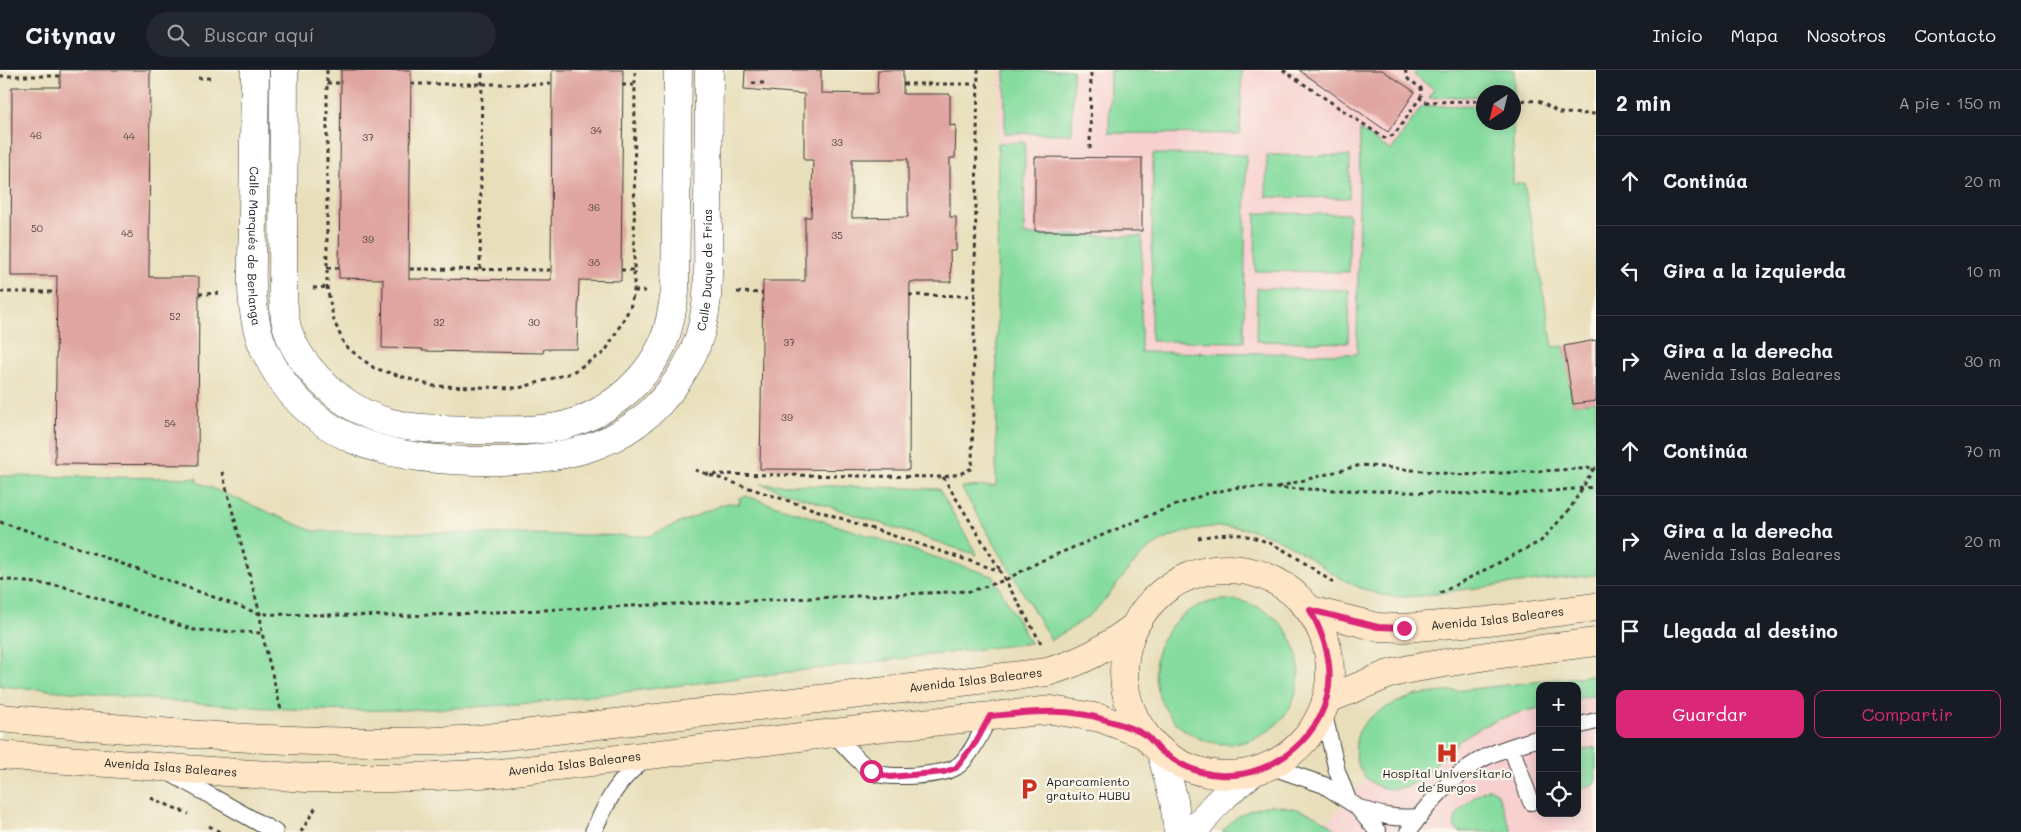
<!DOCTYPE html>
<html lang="es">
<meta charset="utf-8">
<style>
body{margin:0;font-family:Mali,sans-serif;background:#242831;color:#f1f3f6}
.controls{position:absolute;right:15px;bottom:15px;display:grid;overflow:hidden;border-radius:10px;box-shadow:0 2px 12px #0003}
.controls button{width:45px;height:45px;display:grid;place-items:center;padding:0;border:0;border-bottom:1px solid #363941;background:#171b24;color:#f1f3f6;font:25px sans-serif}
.compass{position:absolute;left:1476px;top:15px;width:45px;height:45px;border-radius:50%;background:#171b24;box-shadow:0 2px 12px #0003;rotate:215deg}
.stop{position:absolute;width:15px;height:15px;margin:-11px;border:4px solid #db2777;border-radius:50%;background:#fff}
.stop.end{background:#db2777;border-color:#fff;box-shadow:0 1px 5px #0008}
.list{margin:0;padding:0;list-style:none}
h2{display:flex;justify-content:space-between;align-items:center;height:65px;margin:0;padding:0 20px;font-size:21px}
h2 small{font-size:16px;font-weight:400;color:#9ea1a6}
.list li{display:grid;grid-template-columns:32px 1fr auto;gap:15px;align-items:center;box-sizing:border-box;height:90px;padding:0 20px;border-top:1px solid #363941}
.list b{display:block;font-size:19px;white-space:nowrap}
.list p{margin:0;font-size:16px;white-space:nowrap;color:#9ea1a6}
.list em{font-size:16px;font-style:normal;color:#9ea1a6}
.actions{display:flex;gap:10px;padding:15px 20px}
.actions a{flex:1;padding:11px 0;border:1px solid #db2777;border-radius:10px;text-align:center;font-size:18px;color:#db2777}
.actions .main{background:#db2777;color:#fff}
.icon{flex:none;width:28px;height:28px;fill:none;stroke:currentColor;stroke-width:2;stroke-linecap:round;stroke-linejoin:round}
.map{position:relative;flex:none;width:1596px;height:762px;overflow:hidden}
header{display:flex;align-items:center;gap:30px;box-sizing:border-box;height:70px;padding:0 25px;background:#171b24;border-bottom:1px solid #363941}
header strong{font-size:24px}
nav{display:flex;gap:28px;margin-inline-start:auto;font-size:18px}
.search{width:350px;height:45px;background:#242831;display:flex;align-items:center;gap:12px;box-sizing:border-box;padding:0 18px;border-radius:28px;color:#9ea1a6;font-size:19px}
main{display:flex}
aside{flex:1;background:#171b24}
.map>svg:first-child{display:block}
.built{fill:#f7d0cf;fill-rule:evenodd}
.green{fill:#86dc9f;stroke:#517c5e}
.building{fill:#e0a5a0;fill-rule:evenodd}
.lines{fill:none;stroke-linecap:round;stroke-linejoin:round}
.service-casing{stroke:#3b3934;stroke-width:18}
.minor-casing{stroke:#3b3934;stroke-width:29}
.secondary-casing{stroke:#3b3934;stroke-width:29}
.path{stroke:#3b3934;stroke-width:3;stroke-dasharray:4 4;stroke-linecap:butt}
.service{stroke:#fff;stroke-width:16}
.minor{stroke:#fff;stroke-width:28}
.secondary{stroke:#fde5c5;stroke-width:28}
.route{stroke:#db2777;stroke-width:6}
.labels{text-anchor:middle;stroke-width:4.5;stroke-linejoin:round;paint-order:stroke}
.number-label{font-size:10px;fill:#4d3e3d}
.street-label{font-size:12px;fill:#1c1c1c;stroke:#fbf7ec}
.poi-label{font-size:12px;fill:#1c1c1c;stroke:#fbf7ec}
</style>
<header>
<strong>Citynav</strong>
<div class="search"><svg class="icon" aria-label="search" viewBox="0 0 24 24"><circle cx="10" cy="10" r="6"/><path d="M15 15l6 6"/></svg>Buscar aquí</div>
<nav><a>Inicio</a><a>Mapa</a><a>Nosotros</a><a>Contacto</a></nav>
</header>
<main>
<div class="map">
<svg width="1596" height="762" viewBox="0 0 1596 762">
<rect width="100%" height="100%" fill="#fbf7ec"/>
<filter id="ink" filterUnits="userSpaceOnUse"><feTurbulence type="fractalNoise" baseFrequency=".02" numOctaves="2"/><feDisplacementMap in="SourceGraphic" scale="10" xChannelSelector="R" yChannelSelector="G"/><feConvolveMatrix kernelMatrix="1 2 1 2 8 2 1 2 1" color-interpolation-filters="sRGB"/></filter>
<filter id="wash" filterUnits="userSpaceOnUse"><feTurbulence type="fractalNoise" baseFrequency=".0096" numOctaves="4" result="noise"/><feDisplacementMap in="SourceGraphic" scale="20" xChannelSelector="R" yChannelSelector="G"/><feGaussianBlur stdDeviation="1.12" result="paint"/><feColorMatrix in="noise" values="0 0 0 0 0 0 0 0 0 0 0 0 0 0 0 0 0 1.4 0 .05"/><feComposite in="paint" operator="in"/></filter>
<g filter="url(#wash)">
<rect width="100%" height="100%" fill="#e8deb9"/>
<path class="built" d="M999,0h515v28v-6h-30v30l29,1 -1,263 -516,113z
M1596,605v157h-374l18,-18 11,-5 19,-4 23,2 36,14 36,-41 -10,-20 -1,-14 4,-13 12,-14 21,-14 26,-10zM1540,616h37v127h-37z"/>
<path class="green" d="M1005,0h68l-1,64 -67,-1z
M1110,0h132l-2,64 -131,-1z
M1415,0h99v24v-2h-30l-1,4 -54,2 5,-9 -19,-13z
M1483,35l1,17 29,1v61l11,-1 29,164 11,-1 9,58 23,-3v174c-40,4 -80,8 -120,13 -33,3 -69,15 -101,5 -32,-10 -48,-24 -76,-42 -40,-27 -88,-32 -133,-12 -34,15 -48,51 -74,74 -12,11 -28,19 -41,27l-90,-153 35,-1 2,-343 27,-1 -1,93 118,1 -1,116 216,2 3,-224 31,21 31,-45z
M1153,84l93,1 -2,187 -93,-1z
M1267,85l83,1 -1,42 -83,-1z
M1256,143l93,1v58l-94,-1z
M1257,218l92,2 -1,53 -92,-2z
M0,406l197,2v4l116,49 336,5 77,-33 14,1 -1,-6 7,-2 247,80 37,67 -497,60c-88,7 -177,10 -265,5 -89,-5 -179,-15 -268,-22z
M761,414l178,5 38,66z
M1155 602a72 72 0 1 1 144 0a72 72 0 1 1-144 0Z
M1596,605v20l-19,4v-13h-37v22c-28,6 -54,14 -77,30 -18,13 -38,43 -58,49 -33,10 -56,-19 -48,-50 6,-23 40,-35 60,-42z
M1596,677v37l-19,5v-38z
M1489,718l8,4 15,40h-52l-5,-4c-5,-17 22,-33 34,-40z
M1270,735c25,2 51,8 68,27h-116c13,-17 27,-23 48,-27z"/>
<g id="blocks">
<path class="building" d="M60,0h90l-1,207h50l-1,188 -143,-1 2,-188h-46l1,-189h48z
M341,0h70l-2,209 142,1 1,-210h71l-2,211 -42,-1 -2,69h-33l-1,4 -121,-2 1,-2 -41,-1 1,-69 -44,-1z
M745,0h76v23l56,1 1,-24h25v24h47v32l6,-1 -1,33h-5v59h6v34h-6l1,31h-41l-1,188 -149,-1 3,-188h42v-64h6l2,-57h-9v-66l-60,-5zM852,89h56v58l-56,1z
M1299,0h83l33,22 -27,40z
M1035,87l107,1v73h-107z
M1596,270v61l-23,3 -9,-58z"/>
</g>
</g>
<g filter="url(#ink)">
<use href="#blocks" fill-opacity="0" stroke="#3b3934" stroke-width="1"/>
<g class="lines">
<g class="service-casing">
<path id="service" d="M1323,640l14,61 11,29
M1577,656l19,-5
M833,663c12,12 24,28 38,38 12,9 72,5 85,-4 14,-8 26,-37 34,-51
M1511,677l20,55
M1269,696l55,19 32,21 22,26
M170,703l105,59
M1360,738c20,8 36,11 58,9
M593,762c16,-34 23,-50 53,-74
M1408,762c19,-27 44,-57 74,-73 18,-10 38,-15 58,-21"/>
</g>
<g class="minor-casing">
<g id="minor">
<path id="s1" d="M255,0c-1,49 -1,98 -2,147 0,43 -7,93 12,134 42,90 122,109 213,110 87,1 163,-13 209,-96 28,-48 20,-106 21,-159 0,-45 1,-91 1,-136"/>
<path d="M284,0l-1,219c0,10 1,21 2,30 9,47 59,91 103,103 28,8 57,7 86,8 27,0 56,2 83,-3 45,-9 87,-42 106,-84 7,-16 9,-34 12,-51l3,-222"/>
<path d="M1161,682l13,49 4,31"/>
<path d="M1194,762c16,-25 36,-42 59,-60"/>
</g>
</g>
<g class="secondary-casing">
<g id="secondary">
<circle cx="1227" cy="602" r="103"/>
<path id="s2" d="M1310,540l68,17 26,1 84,-7 108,-14"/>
<path d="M1326,630l63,-26 20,-5 84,-14 103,-13"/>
<path id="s3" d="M0,648c159,14 319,31 479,21l568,-67c38,-11 56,-22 87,-45"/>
<path id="s4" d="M0,685l306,23h85l109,-5 392,-47 160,-16 48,8 45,17"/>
</g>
</g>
<path class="path" d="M327,0v217l7,34 11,25 29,22 59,18 86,2 52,-15 34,-21 25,-44 4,-17 1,-221
M1283,0l101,68 10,-3 26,-37 5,4 59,-1
M1405,0l3,9 13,9 1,6 -2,4
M0,6h60
M198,8h14
M327,13h14
M752,13h15
M411,14h141
M903,14h75
M622,15h13
M1514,30l25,1 21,12 36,1
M1090,79l1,-79
M327,198h12
M410,199l141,1
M480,199l2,-199
M621,200h13
M313,218l14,-1
M634,221h12
M0,222h57
M737,222l26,1
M199,224l23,-1
M909,225l66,1
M695,400l305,101 41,72
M222,402l38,142 2,19 19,77
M705,404l238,3 17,-3 12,-6 6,-398
M943,407l57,93
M1278,417l83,-22 102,10 133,-7
M0,452l57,18 203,74 146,2 565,-25 34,-11 36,-19 114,-48 51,-19 33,-7 267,8 90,-8
M1198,468c11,-2 23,-4 34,-4 40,2 72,29 103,50
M0,509l62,7 132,44 68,3
M1440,523l101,-52 29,-32 24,-41
M151,728l38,16
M209,756l11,6
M301,762l15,-25"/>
<use href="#service" class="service"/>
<use href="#minor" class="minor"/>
<use href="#secondary" class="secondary"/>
</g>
</g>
<g class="lines" filter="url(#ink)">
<path class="route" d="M871,701l19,6 54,-5 12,-4 20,-26 14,-26c37,-3 75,-9 112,3 13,4 31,8 43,16 6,3 10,11 16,16 6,5 15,10 22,14 50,26 111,0 136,-47 19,-36 10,-74 -9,-108l68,17 26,1"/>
</g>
<defs>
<g id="hospital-bare" transform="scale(1.725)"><path d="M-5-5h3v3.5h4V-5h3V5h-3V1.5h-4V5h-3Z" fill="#c8321e" stroke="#fbf7ec" stroke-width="2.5" paint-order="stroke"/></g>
<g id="parking-bare" transform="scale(1.725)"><path d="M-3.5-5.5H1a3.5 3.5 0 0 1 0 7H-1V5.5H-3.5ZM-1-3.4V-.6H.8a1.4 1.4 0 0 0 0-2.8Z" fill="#c8321e" stroke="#fbf7ec" stroke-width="2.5" paint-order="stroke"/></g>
</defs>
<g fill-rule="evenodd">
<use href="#hospital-bare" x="1447" y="683"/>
<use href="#parking-bare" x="1029" y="719"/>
</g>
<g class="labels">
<g class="number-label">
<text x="596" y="64">34</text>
<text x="36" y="69">46</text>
<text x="129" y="70">44</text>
<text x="368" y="71">37</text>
<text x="837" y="76">33</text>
<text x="594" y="141">36</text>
<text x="37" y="162">50</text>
<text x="127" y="167">48</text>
<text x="837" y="169">35</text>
<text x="368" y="173">39</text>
<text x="594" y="196">38</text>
<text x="175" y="250">52</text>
<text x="439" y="256">32</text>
<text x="534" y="256">30</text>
<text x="789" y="276">37</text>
<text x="787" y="351">39</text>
<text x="170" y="357">54</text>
</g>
<g class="street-label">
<text dy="4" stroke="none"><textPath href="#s1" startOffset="176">Calle Marqués de Berlanga</textPath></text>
<text dy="4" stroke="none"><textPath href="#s1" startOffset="880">Calle Duque de Frías</textPath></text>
<text dy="4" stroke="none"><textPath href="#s2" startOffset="190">Avenida Islas Baleares</textPath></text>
<text dy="4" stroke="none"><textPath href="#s3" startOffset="980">Avenida Islas Baleares</textPath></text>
<text dy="4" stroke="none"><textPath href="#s4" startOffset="576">Avenida Islas Baleares</textPath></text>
<text dy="4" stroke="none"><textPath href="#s4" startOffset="171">Avenida Islas Baleares</textPath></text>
</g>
<g class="poi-label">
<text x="1447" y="708">Hospital Universitario<tspan x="1447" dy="14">de Burgos</tspan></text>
<text x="1046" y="716" text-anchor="start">Aparcamiento<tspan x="1046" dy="14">gratuito HUBU</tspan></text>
</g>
</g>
</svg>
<div class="controls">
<button>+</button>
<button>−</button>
<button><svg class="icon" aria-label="locate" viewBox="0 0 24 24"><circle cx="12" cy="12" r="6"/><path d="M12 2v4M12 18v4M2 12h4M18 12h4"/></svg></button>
</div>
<svg class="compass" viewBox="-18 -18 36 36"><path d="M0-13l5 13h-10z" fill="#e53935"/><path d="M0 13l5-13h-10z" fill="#9ea1a6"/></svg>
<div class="stop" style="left:871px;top:701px"></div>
<div class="stop end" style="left:1404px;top:558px"></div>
</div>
<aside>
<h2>2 min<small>A pie · 150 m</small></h2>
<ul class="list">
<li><svg class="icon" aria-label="ahead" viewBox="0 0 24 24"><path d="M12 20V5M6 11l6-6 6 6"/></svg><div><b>Continúa</b></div><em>20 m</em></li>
<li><svg class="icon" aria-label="left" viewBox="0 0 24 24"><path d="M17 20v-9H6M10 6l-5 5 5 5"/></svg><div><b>Gira a la izquierda</b></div><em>10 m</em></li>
<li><svg class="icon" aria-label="right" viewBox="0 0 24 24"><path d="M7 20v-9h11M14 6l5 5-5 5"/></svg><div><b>Gira a la derecha</b><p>Avenida Islas Baleares</p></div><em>30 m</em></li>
<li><svg class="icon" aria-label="ahead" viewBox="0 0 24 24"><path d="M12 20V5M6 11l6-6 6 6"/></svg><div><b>Continúa</b></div><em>70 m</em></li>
<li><svg class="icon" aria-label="right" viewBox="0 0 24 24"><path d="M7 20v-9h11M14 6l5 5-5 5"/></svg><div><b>Gira a la derecha</b><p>Avenida Islas Baleares</p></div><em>20 m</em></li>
<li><svg class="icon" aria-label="arrive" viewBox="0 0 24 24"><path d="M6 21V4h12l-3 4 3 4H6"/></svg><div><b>Llegada al destino</b></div></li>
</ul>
<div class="actions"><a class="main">Guardar</a><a>Compartir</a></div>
</aside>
</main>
